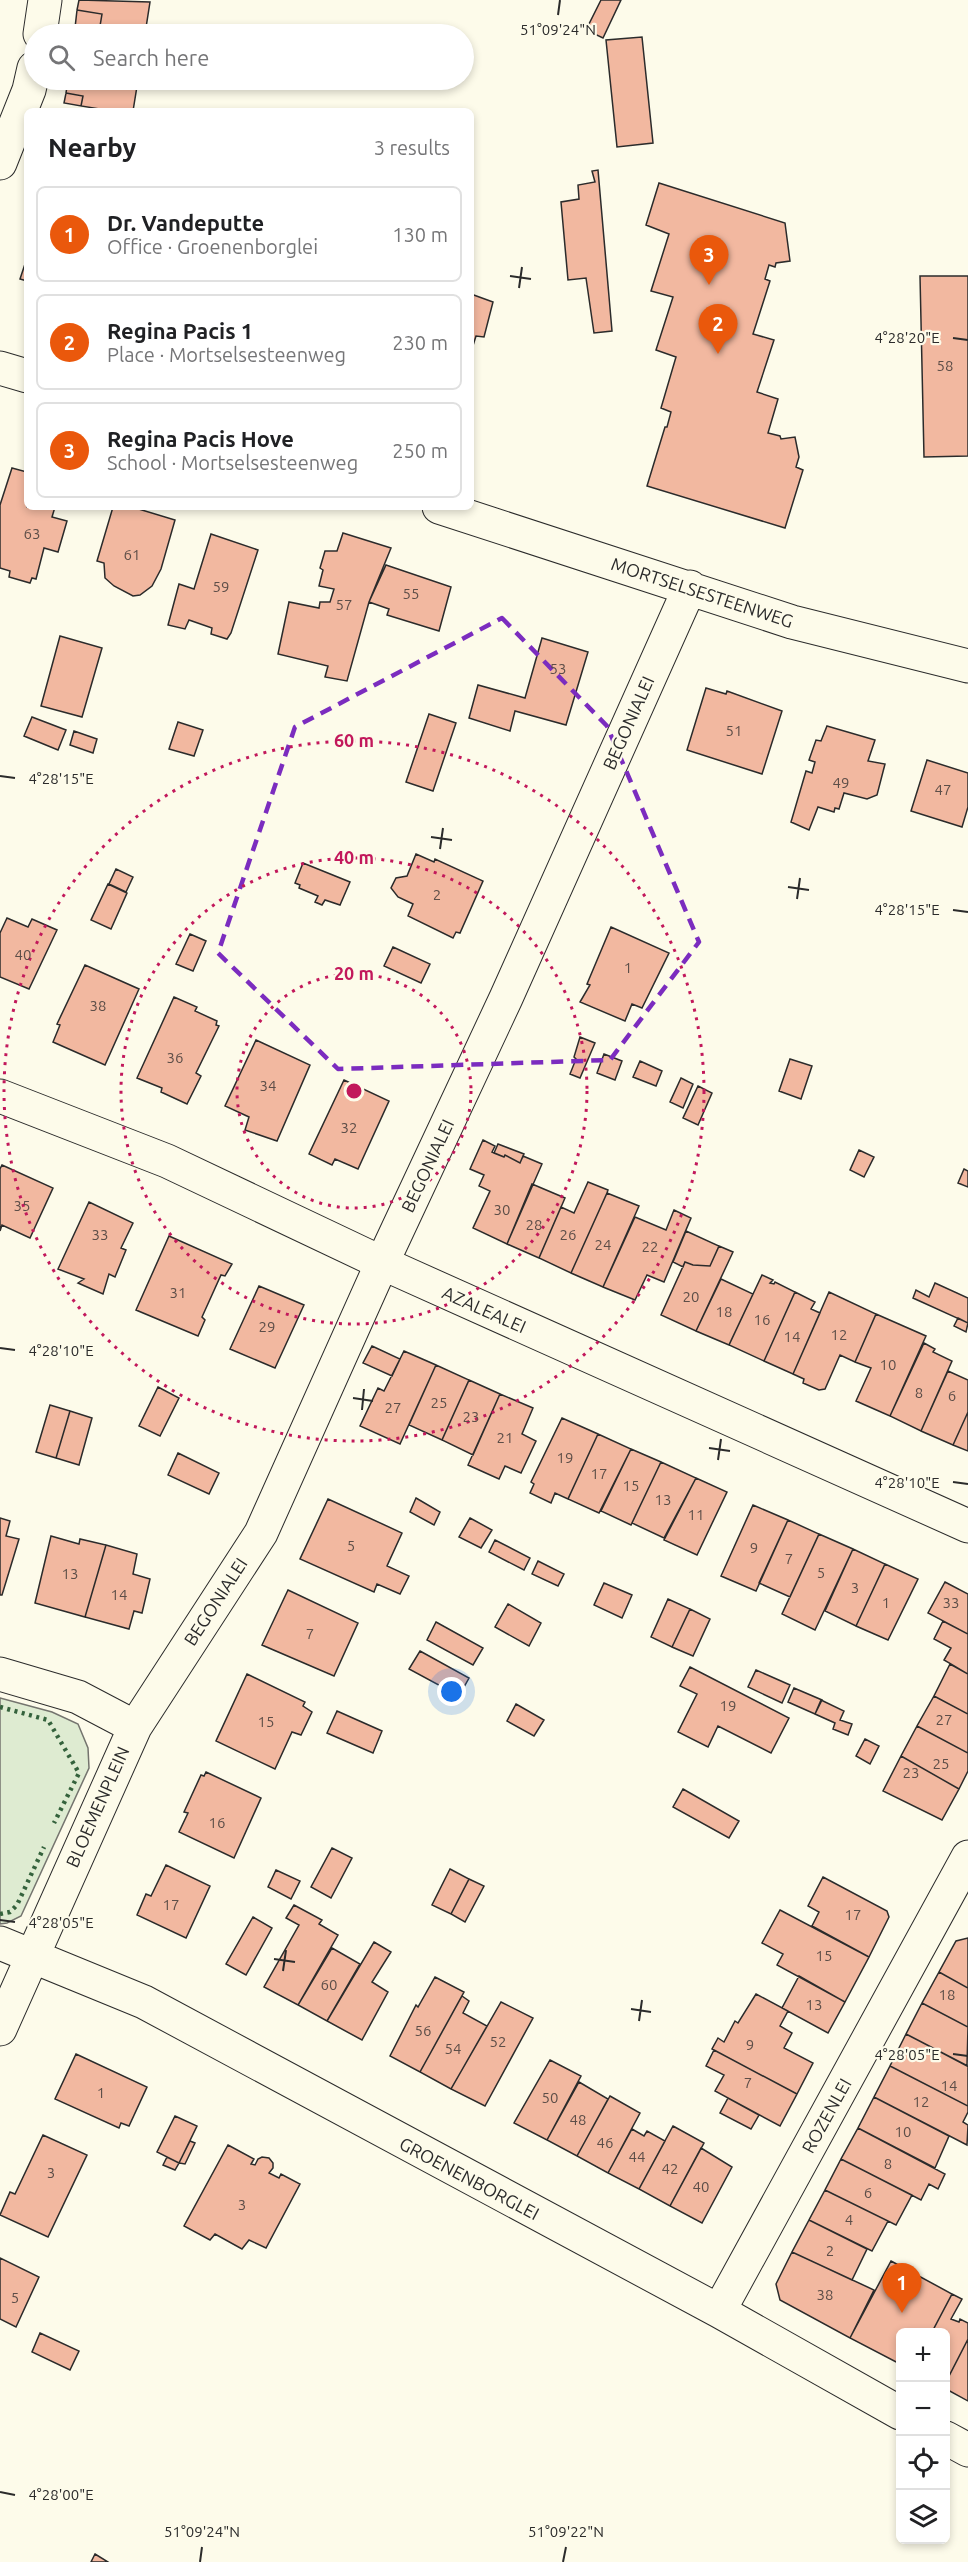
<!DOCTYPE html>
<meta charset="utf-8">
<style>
body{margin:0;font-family:Ubuntu,sans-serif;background:#f6f6f6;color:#202124}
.controls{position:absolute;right:18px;bottom:18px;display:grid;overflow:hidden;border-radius:9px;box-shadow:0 3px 9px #0003}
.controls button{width:54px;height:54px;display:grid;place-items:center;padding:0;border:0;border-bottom:2px solid #e0e0e0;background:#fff;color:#202124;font:30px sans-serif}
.you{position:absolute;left:452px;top:1692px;width:21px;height:21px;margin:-15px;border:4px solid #fff;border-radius:50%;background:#1a73e8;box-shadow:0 0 0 9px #1a73e833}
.badge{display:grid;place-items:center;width:39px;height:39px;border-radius:50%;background:#ea580c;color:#fff;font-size:20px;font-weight:700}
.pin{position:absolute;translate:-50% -50px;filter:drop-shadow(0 2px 3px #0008)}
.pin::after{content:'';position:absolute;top:32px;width:21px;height:18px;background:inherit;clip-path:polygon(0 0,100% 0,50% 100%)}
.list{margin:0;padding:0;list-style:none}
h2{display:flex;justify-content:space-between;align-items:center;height:78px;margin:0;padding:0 24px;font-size:26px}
h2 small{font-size:20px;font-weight:400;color:#757577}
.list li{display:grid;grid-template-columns:39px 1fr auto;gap:18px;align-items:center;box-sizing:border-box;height:96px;margin:0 12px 12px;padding:0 12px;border:2px solid #e0e0e0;border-radius:9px}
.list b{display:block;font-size:22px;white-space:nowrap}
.list p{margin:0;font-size:20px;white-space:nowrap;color:#757577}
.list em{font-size:20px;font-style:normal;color:#757577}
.icon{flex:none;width:33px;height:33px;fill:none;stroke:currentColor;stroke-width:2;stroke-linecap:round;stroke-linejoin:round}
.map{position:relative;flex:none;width:968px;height:2562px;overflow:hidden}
.search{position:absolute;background:#fff;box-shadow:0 3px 9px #0003;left:24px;top:24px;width:450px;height:66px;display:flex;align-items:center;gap:15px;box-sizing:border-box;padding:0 21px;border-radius:33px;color:#757577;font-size:22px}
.panel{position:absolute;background:#fff;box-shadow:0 3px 9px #0003;left:24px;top:108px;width:450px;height:402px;border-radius:9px}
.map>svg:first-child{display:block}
.green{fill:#deebd1;stroke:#74746e;stroke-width:1.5}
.building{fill:#f2b8a0;stroke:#2b2b2b;stroke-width:1.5}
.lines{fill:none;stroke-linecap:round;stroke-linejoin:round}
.minor-casing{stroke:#2b2b2b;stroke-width:35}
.minor{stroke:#fdfbea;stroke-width:33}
.hedge{stroke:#34623c;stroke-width:4.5;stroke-dasharray:3 4.5;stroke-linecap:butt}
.marked{fill:none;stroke:#7b2cbf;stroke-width:4.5;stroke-dasharray:12 8;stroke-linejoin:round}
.ticks{fill:none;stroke:#2b2b2b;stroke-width:2}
.ring{fill:none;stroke:#c2185b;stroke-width:3;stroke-dasharray:3 6}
.labels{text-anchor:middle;stroke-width:4.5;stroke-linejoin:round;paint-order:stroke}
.number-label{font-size:15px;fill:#5d4e48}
.street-label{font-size:18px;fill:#2b2b2b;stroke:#fdfbea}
.ticks-label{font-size:15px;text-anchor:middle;fill:#2b2b2b;stroke:#fdfbea;stroke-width:4.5;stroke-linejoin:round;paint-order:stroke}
.centre{fill:#c2185b;stroke:#fdfbea;stroke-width:3}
.ring-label{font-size:18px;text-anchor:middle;font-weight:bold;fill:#c2185b;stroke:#fdfbea;stroke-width:4.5;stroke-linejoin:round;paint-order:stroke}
</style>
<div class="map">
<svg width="968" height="2562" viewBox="0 0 968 2562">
<rect width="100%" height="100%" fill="#fdfbea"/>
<path class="green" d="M0,1698l52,14 26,12 10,24 1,20 -68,148 -14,7 -7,1z"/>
<path class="building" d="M79,0l71,2 -5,32 -46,-2 3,-18 -25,-4z
M601,0h20l-18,38 -17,-8z
M77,10l25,4 -3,18 -24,-4z
M75,28l24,4v2h-25z
M642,37l11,106 -36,4 -11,-107z
M68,80h70l-5,31h-21l-31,-5 2,-10 -17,-3z
M66,93l17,3 -2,10 -17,-3z
M598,170l14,161 -18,2 -8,-55 -18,2 -7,-78 18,-3 -1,-14 17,-3 -3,-11z
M659,183l126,40 5,38 -14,2 -1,4 -6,-2 -4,14 5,2 -17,53 21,6 -17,52 21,7 -10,34 12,3 1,3 14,-2 4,20 -3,10 7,3 -18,58 -138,-42 18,-59h2l4,-15 -10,-4 15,-51 -20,-7 17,-53 -22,-6 18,-57 -23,-9z
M27,258v23l-7,-2z
M920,276h48v180l-44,1z
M471,294l22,8 -9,35 -8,-1 -5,16z
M12,468l15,4v35h28l-3,10 15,4 -9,31 -14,-4 -8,31 -4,-1 -2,5 -21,-6 1,-6 -10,-3v-63z
M113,507h19l43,13 -14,49 -9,17 -12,9 -7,1 -19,-10 -9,-8 -1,-15 -7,-2z
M343,533l48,15 -22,54 -22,79 -22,-4 3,-11 -50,-12 11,-52 30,6 1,-6h10l4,-13 -15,-3 4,-16 -3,-2 5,-17h12z
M211,534l47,16 -27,83 -4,6 -16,-5 1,-6 -23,-8 -4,9 -17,-4 11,-41 15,5z
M386,565l65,22 -12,44 -52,-16 2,-6 -20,-7z
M60,636l42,12 -20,69 -41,-11z
M542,638l46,14 -22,73 -51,-14 -5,20 -41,-13 9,-33 47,13z
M706,688l20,6 1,-3 55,20 -20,63 -75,-24z
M429,714l27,9 -23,68 -27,-9z
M32,717l34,13 -8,20 -34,-14z
M178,722l25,8 -9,26 -25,-7z
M827,726l48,14 -7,21 17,3 -8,31 -10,4 -23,-6 -5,16 -4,-1 -1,4 -16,-5 -9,23 -18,-8 15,-51 6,2 3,-11 -6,-2 7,-20 5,1z
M74,731l23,8 -4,14 -23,-8z
M927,760l41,13v34l-6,20 -51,-16z
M416,854l18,8 1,-3 48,22 -23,52 -4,-1 -3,6 -45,-22 5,-12 -15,-7 -7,-9 5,-10 11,-2z
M303,863l47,19 -10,23 -15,-5 -3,5 -7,-3 3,-6 -19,-8 1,-3 -5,-2z
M116,869l17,8 -7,15 -17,-8z
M108,884l19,9 -16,36 -20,-9z
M7,918l21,9 4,-8 25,11 -28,59 -29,-12v-44z
M611,927l58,26 -27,55 -10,-4 -7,17 -45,-19 10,-17 -3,-1z
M190,934l16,7 -13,30 -17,-7z
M393,947l37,17 -9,19 -37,-17z
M85,965l54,24 -34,76 -52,-23 7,-17 -3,-1z
M174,997l23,10 -2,4 22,10 -1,4 3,1 -23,47 5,3 -14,28 -26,-12 1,-4 -25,-10z
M580,1037l15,6 -15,35 -10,-4 6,-15 -2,-2z
M256,1040l54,25 -33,76 -32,-11 4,-13 -24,-11z
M604,1054l18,7 -7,19 -18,-7z
M790,1059l22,7 -11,33 -22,-8z
M640,1061l22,10 -6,15 -23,-9z
M681,1078l12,6 -10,24 -13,-6z
M344,1080l45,21 -31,68 -23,-10 -3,6 -23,-11z
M698,1086l14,7 -14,32 -15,-7z
M483,1140l12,6 -3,6 12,5 1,-2 15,8 3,-7 19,8 -35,80 -34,-16 17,-37 -11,-5 5,-11 -14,-6z
M498,1144l26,10 -4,9 -15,-8 -1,2 -10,-4z
M859,1150l15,7 -10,20 -14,-7z
M2,1165l51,23 -23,50 -28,-13 -2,6v-62z
M964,1169l4,2v16l-10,-4z
M588,1182l20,8 -1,3 -36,80 -32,-15 22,-51 13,6z
M532,1184l33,14 -26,60 -32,-14z
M607,1193l32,13 -36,81 -32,-14z
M89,1202l44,21 -12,25 5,2 -11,27 -6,-3 -6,20 -25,-11 6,-4 -26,-10z
M674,1210l17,8 -27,64 -17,-7 -12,25 -32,-13 32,-70 31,13z
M686,1231l33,15 -9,20 -17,-1 -8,-3 -2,5 -10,-5z
M169,1236l63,28 -7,12 -4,-1 -19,42 3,3 -7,16 -62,-26z
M719,1246l14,6 -37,79 -35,-16 24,-53 8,3 17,1z
M762,1275l11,5 -3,3 4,1 1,-2 20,10 -31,69 -35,-16z
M721,1279l32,15 -24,51 -33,-14z
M935,1283l33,15v25l-55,-25 3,-8 13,7z
M259,1286l45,19 -29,63 -45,-19z
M795,1292l20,10 -4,7 9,4 -27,61 -29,-13z
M829,1292l47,22 -21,48 -15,-7 -15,34 -6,1 -16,-7 1,-4 -11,-5z
M876,1314l50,22 -36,80 -34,-15 15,-33 -16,-6z
M958,1318l10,5 -2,9 -12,-6z
M924,1343l11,6 -2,3 19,9 -31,70 -31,-15z
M372,1346l28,13 -8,17 -29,-13z
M404,1351l32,14 -36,79 -40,-18 18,-38 6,3z
M436,1365l33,15 -27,60 -33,-15z
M948,1371l20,9v32l-15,33 -32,-14z
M469,1380l31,14 -27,61 -31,-15z
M158,1387l21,11 -19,38 -21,-10z
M500,1394l33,14 -11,26 14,7 -15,32 -16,-7 -6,13 -31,-14z
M50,1405l20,6 -14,47 -20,-6z
M70,1411l22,7 -13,47 -23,-7z
M968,1412v39l-15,-6z
M562,1418l36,16 -30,65 -13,-6 -4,10 -21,-10 4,-9 -3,-2z
M598,1434l33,15 -32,64 -31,-14z
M631,1449l30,13 -30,63 -30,-14z
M178,1453l41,20 -10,21 -41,-19z
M661,1462l35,16 -32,60 -32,-15z
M696,1478l31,14 -30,63 -33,-15z
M416,1498l24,14 -6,13 -24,-13z
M328,1499l74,34 -15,33 22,10 -9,18 -23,-10 -3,8 -74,-33z
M753,1505l35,15 -32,71 -35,-15z
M0,1518l10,3 -4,15 13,3 -17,56h-2z
M470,1518l22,12 -11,18 -22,-11z
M788,1520l31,14 -29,63 -31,-14z
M819,1534l34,15 -38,81 -33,-16z
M51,1536l28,8 1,-5 26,6 -21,72 -50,-14z
M495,1540l35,18 -6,12 -35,-18z
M106,1545l31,9 -4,20 17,5 -8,34 -8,-2 -5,18 -44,-12z
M853,1549l32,15 -29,62 -31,-15z
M538,1561l26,13 -6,12 -26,-12z
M885,1564l33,15 -30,61 -32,-14z
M945,1582l23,12v40l-40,-21z
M604,1583l28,12 -10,23 -28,-13z
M288,1590l70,33 -24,53 -72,-31z
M668,1599l22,10 -18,38 -21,-10z
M508,1604l33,19 -12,23 -34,-19z
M690,1609l20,10 -17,37 -21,-9z
M943,1621l25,13v40l-24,-14 7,-12 -17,-9z
M436,1622l47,26 -10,17 -46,-25z
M420,1651l49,27 -10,18 -50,-27z
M950,1664l18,10v40l-34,-18z
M690,1667l99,51 -18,35 -53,-27 -10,21 -30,-15 19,-38 -17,-8z
M756,1670l34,15 -8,18 -34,-16z
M247,1674l58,28 -2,4 9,6 -11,23 -9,-3 -17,37 -59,-28z
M794,1688l28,12 -7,14 -27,-12z
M934,1696l34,18v39l-51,-27z
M821,1700l23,11 -4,9 12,4 -4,11 -15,-6 2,-6 -20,-9z
M516,1704l28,16 -10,16 -27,-15z
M337,1711l45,20 -9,22 -46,-20z
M917,1726l51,27v18l-9,18 -58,-33z
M865,1739l14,7 -9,18 -14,-8z
M901,1756l58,33 -17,31 -59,-29z
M206,1772l55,26 -27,60 -55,-26 9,-19 -4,-1 17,-37 3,1z
M683,1789l56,32 -10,17 -56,-31z
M332,1848l20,10 -21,40 -20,-11z
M166,1865l44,21 -24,52 -49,-23 9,-21 5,2z
M450,1869l19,10 -18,35 -19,-9z
M276,1870l24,11 -9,18 -23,-12z
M823,1877l64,34 2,6 -20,40 -57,-31 7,-14 -11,-6z
M469,1879l15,7 -19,36 -14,-8z
M294,1905l28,15 -3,4 19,11 -40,70 -34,-18 35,-62 -13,-7z
M780,1910l89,47 -24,45 -68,-37 6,-11 -21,-11z
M253,1917l19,11 -26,47 -20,-11z
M968,1938v50l-29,-16 17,-31z
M374,1942l17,10 -19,30 16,10 -26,48 -35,-19z
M332,1948l28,16 -33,57 -29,-16z
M939,1972l29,16v39l-46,-24z
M799,1976l46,26 -17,31 -46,-25z
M435,1977l29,15 -44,80 -30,-16 26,-51 2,2z
M756,1994l32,17 -8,15 12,7 -8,15 29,15 -16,31 -85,-45 6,-11 6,4 11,-21 3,2z
M462,1996l7,5 -6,12 24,13 -36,63 -31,-17z
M501,2002l32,16 -48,88 -34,-17z
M922,2003l46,24 -1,39 -61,-32z
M906,2034l62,32v40l-78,-40z
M714,2050l83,44 -17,32 -65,-35 9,-16 -18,-9z
M76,2054l71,33 -18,39 -8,-3 -2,5 -64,-29z
M550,2060l31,16 -34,64 -33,-17z
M890,2066l78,40v6l-5,10 5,3 -1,20 -93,-48z
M579,2082l29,17 -31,57 -30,-16z
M610,2096l30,17 -32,60 -31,-17z
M874,2097l75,39 -14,32 -77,-40z
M728,2098l31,17 -8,14 -31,-16z
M175,2116l22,10 -18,37 -22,-11z
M673,2126l31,17 -34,63 -31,-17z
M858,2128l87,46 -7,15 -9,-5 -8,16 -80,-41z
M632,2129l12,7 3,-5 18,10 -26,48 -31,-16z
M43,2135l44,20 -39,82 -48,-22 10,-23 5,2z
M190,2141l5,2 -10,21 -6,-1z
M228,2145l26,14 -3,5 4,1 3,-6 4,-2 7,1 4,5v5l-4,5 10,5 2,-4 19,10 -34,64 -17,-8 -7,9 -27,-15 -5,6 -26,-14z
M701,2148l31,19 -30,56 -32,-17z
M167,2157l12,6 -4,7 -12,-5z
M841,2159l71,36 -16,30 -71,-35z
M825,2190l63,31 -16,30 -63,-31z
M809,2220l58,29 -15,31 -60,-28z
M792,2252l82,38 -24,48 -70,-38 -4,-16z
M0,2258l39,19 -23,50 -16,-8z
M891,2261l61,33 -20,38h-32v32l-50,-26z
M952,2294l10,5 -11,20 8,3 1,-3 8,4v16l-22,43v-50h-14z
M40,2333l39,18 -9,19 -38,-18z
M968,2339v62l-22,-12v-7z
M95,2554l13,8h-17z"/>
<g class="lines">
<g class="minor-casing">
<path id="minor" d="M40,34l5,-34
M0,163l29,-73 5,-22
M0,368l27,8
M439,507l353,115 176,44
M0,1096l167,65 215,102 586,263
M0,1674l78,23 57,30
M0,1943l144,59 575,309 181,102
M0,2029l135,-302 126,-194 121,-270 124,-265 184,-411
M719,2311l249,-454
M946,2438l22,12"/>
</g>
<use href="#minor" class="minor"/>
<path class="hedge" d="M0,1707l48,13 31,53 -25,50
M0,1914l10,-2 7,-7 27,-58"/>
</g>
<path class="marked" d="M502,618l105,108 92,216 -89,118 -272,9 -120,-116 77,-226z"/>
<path class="ticks" d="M558,15l2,-15M510,276l21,3M519,288l3,-21M953,338l15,2M0,776l15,2M431,837l21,3M440,849l3,-21M788,887l21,3M797,899l3,-21M953,910l15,2M0,1348l15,2M353,1398l20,3M362,1410l2,-21M709,1448l21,3M718,1460l3,-21M953,1482l15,2M0,1920l15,2M274,1959l21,3M283,1971l3,-21M631,2009l20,3M639,2021l3,-21M953,2054l15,2M0,2492l15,3M200,2562l2,-15M563,2562l3,-15"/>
<g class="ring">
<circle cx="354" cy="1091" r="117"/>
<circle cx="354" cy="1091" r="233"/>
<circle cx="354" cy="1091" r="350"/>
</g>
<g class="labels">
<g class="number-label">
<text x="945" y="371">58</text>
<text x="32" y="539">63</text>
<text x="132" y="560">61</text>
<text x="221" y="592">59</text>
<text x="411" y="599">55</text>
<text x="344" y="610">57</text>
<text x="558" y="674">53</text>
<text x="734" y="736">51</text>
<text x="841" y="788">49</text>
<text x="943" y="795">47</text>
<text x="437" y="900">2</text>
<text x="23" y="960">40</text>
<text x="628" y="973">1</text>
<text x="98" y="1011">38</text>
<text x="175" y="1063">36</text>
<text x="268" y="1091">34</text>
<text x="349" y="1133">32</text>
<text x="22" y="1211">35</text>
<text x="502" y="1215">30</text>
<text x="534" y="1230">28</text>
<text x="100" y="1240">33</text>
<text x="568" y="1240">26</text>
<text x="603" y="1250">24</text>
<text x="650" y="1252">22</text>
<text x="178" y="1298">31</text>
<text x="691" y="1302">20</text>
<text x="724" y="1317">18</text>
<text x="762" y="1325">16</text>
<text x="267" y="1332">29</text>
<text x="839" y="1340">12</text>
<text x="792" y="1342">14</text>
<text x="888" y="1370">10</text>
<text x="919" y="1398">8</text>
<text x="952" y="1401">6</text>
<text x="439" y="1408">25</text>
<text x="393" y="1413">27</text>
<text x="471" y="1422">23</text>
<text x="505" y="1443">21</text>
<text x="565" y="1463">19</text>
<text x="599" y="1479">17</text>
<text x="631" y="1491">15</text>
<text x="663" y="1505">13</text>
<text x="696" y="1520">11</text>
<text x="351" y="1551">5</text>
<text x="754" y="1553">9</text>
<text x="789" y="1564">7</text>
<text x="821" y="1578">5</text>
<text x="70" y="1579">13</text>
<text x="855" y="1593">3</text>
<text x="119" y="1600">14</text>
<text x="886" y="1608">1</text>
<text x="951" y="1608">33</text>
<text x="310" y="1639">7</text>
<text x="728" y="1711">19</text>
<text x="944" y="1725">27</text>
<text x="266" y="1727">15</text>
<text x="941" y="1769">25</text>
<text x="911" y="1778">23</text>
<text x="217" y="1828">16</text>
<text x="171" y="1910">17</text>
<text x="853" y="1920">17</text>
<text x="824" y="1961">15</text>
<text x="329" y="1990">60</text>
<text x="947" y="2000">18</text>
<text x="814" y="2010">13</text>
<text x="423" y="2036">56</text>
<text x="498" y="2047">52</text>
<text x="750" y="2050">9</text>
<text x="453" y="2054">54</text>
<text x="748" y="2088">7</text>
<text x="949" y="2091">14</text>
<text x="101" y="2098">1</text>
<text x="550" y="2103">50</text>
<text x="921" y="2107">12</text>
<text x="578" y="2125">48</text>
<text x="903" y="2137">10</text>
<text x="605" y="2148">46</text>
<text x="637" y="2162">44</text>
<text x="888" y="2169">8</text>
<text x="670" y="2174">42</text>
<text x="51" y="2178">3</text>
<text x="701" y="2192">40</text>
<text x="868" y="2198">6</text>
<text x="242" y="2210">3</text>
<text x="849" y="2225">4</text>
<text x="830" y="2256">2</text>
<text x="825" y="2300">38</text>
<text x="15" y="2303">5</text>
</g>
<g class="street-label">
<text transform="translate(702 593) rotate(18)" y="6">MORTSELSESTEENWEG</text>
<text transform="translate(629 723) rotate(-66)" y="6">BEGONIALEI</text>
<text transform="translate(428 1166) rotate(-65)" y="6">BEGONIALEI</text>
<text transform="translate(484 1310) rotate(24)" y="6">AZALEALEI</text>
<text transform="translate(216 1602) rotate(-57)" y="6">BEGONIALEI</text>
<text transform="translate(98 1807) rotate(-66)" y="6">BLOEMENPLEIN</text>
<text transform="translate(827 2116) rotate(-61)" y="6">ROZENLEI</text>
<text transform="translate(469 2179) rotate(28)" y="6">GROENENBORGLEI</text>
</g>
</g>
<g class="ticks-label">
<text x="558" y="35">51°09'24"N</text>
<text x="907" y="343">4°28'20"E</text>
<text x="61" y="784">4°28'15"E</text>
<text x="907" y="915">4°28'15"E</text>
<text x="61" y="1356">4°28'10"E</text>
<text x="907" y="1488">4°28'10"E</text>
<text x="61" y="1928">4°28'05"E</text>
<text x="907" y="2060">4°28'05"E</text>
<text x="61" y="2500">4°28'00"E</text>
<text x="202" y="2537">51°09'24"N</text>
<text x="566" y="2537">51°09'22"N</text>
</g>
<circle cx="354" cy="1091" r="9" class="centre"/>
<g class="ring-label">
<text x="354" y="747">60 m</text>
<text x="354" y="864">40 m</text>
<text x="354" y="980">20 m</text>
</g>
</svg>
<div class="controls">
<button>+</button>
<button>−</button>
<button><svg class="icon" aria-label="locate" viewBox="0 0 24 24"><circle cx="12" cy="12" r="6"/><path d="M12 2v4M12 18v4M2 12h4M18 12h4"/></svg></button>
<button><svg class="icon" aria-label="layers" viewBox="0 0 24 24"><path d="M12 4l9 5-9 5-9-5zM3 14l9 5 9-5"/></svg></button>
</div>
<div class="you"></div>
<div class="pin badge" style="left:902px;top:2313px">1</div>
<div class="pin badge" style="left:718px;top:354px">2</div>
<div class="pin badge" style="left:709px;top:285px">3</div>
<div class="search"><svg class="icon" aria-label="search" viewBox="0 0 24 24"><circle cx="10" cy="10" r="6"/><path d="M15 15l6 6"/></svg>Search here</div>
<section class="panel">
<h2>Nearby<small>3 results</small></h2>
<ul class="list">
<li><span class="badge">1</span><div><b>Dr. Vandeputte</b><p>Office · Groenenborglei</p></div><em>130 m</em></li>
<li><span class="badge">2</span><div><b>Regina Pacis 1</b><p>Place · Mortselsesteenweg</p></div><em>230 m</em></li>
<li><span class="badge">3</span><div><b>Regina Pacis Hove</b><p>School · Mortselsesteenweg</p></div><em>250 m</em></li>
</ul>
</section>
</div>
